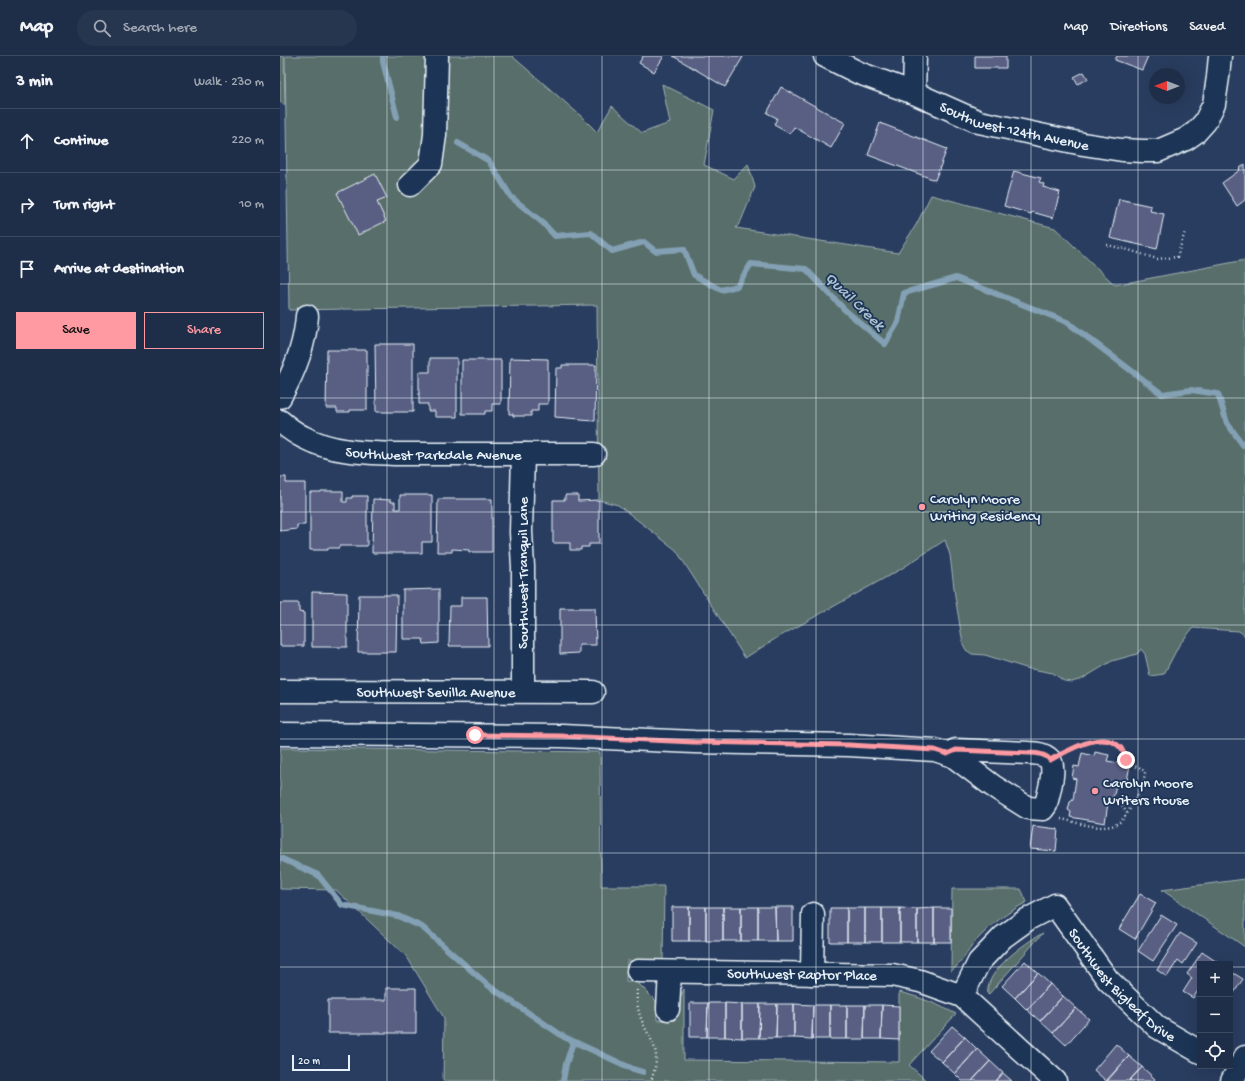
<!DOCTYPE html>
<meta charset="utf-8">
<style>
body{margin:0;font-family:"Gochi Hand",sans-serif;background:#27364f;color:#f1f3f6}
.controls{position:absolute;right:12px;bottom:12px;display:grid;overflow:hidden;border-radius:0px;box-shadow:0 4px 16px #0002}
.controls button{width:36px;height:36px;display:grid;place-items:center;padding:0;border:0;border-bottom:1px solid #3c4a60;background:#1f2e48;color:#f1f3f6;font:20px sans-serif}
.compass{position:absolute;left:869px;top:12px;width:36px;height:36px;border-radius:50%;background:#1f2e48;box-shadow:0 4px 16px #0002;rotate:270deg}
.scale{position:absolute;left:12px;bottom:10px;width:58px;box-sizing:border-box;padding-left:4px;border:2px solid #e8f1f8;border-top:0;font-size:11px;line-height:14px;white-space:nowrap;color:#e8f1f8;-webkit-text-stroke:3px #1d3557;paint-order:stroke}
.stop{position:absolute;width:12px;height:12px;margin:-9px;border:3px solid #ff9aa2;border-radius:50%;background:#fff}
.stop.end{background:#ff9aa2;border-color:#fff;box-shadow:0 1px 4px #0008}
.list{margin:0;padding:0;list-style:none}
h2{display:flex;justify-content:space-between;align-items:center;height:52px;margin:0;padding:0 16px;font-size:17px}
h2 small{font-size:13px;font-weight:400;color:#a1a8b4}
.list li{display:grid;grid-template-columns:26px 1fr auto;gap:12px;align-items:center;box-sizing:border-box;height:64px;padding:0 16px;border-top:1px solid #3c4a60}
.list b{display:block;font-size:15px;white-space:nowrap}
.list em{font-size:13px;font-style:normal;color:#a1a8b4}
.actions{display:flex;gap:8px;padding:12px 16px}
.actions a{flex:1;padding:9px 0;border:1px solid #ff9aa2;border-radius:0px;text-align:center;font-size:14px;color:#ff9aa2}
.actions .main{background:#ff9aa2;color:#111}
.icon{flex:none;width:22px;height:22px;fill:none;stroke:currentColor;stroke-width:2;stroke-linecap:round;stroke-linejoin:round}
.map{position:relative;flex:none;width:965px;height:1025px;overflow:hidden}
header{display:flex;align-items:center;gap:24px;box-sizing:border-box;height:56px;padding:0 20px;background:#1f2e48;border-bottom:1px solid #3c4a60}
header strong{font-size:19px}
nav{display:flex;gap:22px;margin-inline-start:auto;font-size:14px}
.search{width:280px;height:36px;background:#27364f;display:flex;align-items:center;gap:10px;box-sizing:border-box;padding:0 14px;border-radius:22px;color:#a1a8b4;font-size:15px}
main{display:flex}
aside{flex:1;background:#1f2e48}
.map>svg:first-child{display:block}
.green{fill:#586e6a;stroke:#a0b0b1}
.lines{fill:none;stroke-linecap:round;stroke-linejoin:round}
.stream{stroke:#83a0b4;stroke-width:6}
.building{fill:#595e83;stroke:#e8f1f8}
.minor-casing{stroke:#e8f1f8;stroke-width:25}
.major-casing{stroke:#e8f1f8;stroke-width:25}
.path{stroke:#e8f1f8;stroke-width:2.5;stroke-dasharray:1 3;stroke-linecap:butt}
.minor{stroke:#1d3557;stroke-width:22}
.major{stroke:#1d3557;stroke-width:22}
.route{stroke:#ff9aa2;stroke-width:5}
.grid{fill:none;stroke:#e8f1f8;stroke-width:1;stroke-opacity:0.55}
.poi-dot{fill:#ff9aa2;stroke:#1d3557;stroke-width:1.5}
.labels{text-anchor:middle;stroke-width:3.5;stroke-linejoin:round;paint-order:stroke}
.street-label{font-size:15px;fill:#e8f1f8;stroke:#1d3557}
.poi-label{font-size:15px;fill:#e8f1f8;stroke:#1d3557;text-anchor:start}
.water-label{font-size:16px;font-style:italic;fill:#adc2d0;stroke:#1d3557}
</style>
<header>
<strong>Map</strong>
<div class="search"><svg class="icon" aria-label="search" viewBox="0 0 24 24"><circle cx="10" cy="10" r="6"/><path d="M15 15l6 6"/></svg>Search here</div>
<nav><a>Map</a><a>Directions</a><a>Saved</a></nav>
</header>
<main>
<aside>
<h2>3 min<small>Walk · 230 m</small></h2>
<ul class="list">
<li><svg class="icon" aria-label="ahead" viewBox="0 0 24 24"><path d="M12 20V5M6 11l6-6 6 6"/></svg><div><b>Continue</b></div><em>220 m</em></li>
<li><svg class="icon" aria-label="right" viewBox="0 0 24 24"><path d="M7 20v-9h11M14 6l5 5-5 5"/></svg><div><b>Turn right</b></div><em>10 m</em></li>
<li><svg class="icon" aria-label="arrive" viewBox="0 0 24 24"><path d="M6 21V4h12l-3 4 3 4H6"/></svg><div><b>Arrive at destination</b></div></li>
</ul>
<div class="actions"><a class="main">Save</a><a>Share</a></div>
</aside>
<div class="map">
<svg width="965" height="1025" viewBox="0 0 965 1025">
<rect width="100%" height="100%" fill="#293d60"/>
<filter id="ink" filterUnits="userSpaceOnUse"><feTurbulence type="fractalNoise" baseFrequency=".025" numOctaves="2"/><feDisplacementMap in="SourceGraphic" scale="8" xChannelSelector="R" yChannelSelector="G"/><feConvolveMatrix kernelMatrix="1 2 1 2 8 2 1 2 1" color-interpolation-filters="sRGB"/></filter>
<g filter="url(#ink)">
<path class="green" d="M0,0h4l1,50 -5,-4z
M5,0h227l70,61 15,15 15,-26 30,27 28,-10 -8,-39 52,26 -10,55 30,14 14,-15 7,23 -14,34 -5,7 162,25 18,-28 15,-30 124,33 60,57 130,-25v376l-6,-5 -46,-3 -14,17 -15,29 -14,2 -5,-22 -4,-5 -4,5 -25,7 -30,18 -10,3 -8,-1 -11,-8 -27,-5 -41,-13 -13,-1 -6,-4 -3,-6 -8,-48 -5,-41 -5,-15 -44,29 -126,70 -30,19 -69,-108 -58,-45 -19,-5 -2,-195 -308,5z
M0,692l320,4 1,134h63l-1,76 -36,-1 -1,20h10l20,20 1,19h18l1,-15 8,-16v71l215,2v-70c21,5 38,12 57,22l-47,51 18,16h-484l1,-63 -37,-61 -71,-67 -56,-1z
M965,823v68l-83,-57z
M672,833h69l6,13c-19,10 -37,23 -52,40 -8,9 -13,22 -24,29z
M763,877l-55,62c-5,-23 38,-53 55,-62z"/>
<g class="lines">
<path class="stream" d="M103,0v6l14,55
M178,87l31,18 22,36 32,26 12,13 36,-3 21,18 32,-9 11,9 29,-2 10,26 27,15 16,-4 14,-22 55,5 39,41 40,34 13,-22 6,-29 52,-15 111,44 95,72 29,-4 27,4 9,29 16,22 2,-2
M0,802l38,17 24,30 56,11 24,11 67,59 75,51 69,32 10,3
M283,1025l3,-17 7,-22"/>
</g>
<path class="building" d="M363,0h21l-10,16 -15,-9z
M393,0h67l3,1 -18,30z
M695,0h31v12h-31z
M837,0h31l-6,14 -27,-10z
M804,16l4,7 -10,5 -4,-7z
M501,31l64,36 -14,25 -37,-21 -4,7 -16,-9 3,-7 -10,-5z
M600,67l67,26 -12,31 -67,-25z
M965,108v36l-8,6 -15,-23 18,-13 -1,-1z
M734,115l27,7 -2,4 5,2 -1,3 17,5 -7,26 -21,-6 -1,2 -27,-8z
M95,118l12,24 -10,4 9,19 -28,14 -21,-42z
M839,143l32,7 -1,5 14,3 -7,35 -47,-11z
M95,288h38v68h-37z
M47,294h40v60h-17v2h-13v-4h-11z
M150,302h27v59h-22v-6h-7v-7h-9v-32h11z
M230,302l38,1v45h-10v7h-7v5h-18v-2h-4z
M182,304h39v44h-9v7h-7v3h-23z
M282,309h34l-1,56 -15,-1v-1l-25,-2 1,-49h6z
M0,421h6v6h19v42h-8v4l-17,2z
M41,435h22v11h4v-4h5v-2h15v50h-28v2h-11v2h-18v-58h11z
M120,439h32v47h-10v11h-50l1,-54 18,1v2h4v7h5z
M285,439h13v6l21,-1v44h-10v3h-8v3h-11v-7h-17v-43h12z
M158,443h54v53h-23v-2l-17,-1v3h-15z
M159,533v54l-15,1 -1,-5h-20v-49z
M32,536l35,1v54h-35z
M79,539h38l-1,57h-38z
M181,541h26l1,49h-39l1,-40h11z
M0,547h19v9l5,1v33h-24z
M280,552h35l1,37h-17v8l-19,1z
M815,696l14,3 -2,6 23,4 -4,21 -10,-2 -2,11 -6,8 -3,20 -35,-6 1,-5 -3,-2 2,-8 3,-2 3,-21 -4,-1 2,-12 5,1 3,-14 12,3z
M753,770l25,3 -2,22 -26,-2z
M860,838l16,9 -21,36 -16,-10z
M392,851h17v34h-17z
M409,851h17v34h-17z
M426,851h17v34h-17z
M443,851h18v34h-18z
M461,851h17v34h-17z
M478,851h17l1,34h-18z
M495,851h18v34h-17z
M550,852h17v34h-17z
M567,852h18v34h-18z
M585,852h17v34h-17z
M602,852h18v34h-18z
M620,852l17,1v33h-17z
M654,852v34h-17v-33z
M654,852h17v34h-17z
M881,859l16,10 -24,36 -15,-10z
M900,877l17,10 -14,21 -5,-4 -11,17 -10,-7z
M922,896l15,10 -1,2h-16v24l-7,10 -10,-6 9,-14 -5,-4z
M745,905l13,12 -23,25 -13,-12z
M950,915l13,8 -13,20z
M758,917l12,11 -23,26 -12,-12z
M770,928l13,12 -23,25 -13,-11z
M106,932h30v45h-88v-33h58z
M783,940l13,12 -23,25 -13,-12z
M410,947h18l-1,34h-17z
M428,947h17v34h-18z
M445,947l17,1v34l-17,-1z
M462,948h18l-1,34h-17z
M480,948h17l-1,34h-17z
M497,948h17v34h-18z
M514,948l19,1 -1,34 -18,-1z
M533,949h17v34h-18z
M550,949h17v34h-17z
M567,949h18l-1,34h-17z
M585,949h17l-1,34h-17z
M602,949l17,1v34l-18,-1z
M796,952l13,11 -23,26 -13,-12z
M672,970l13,11 -23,25 -13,-11z
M685,981l12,12 -22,25 -13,-12z
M836,988l13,12 -23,25 -12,-11z
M697,993l13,12 -18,20h-10l-7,-7z
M849,1000l13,11 -13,14h-22z
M710,1005l13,12 -7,8h-24z
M862,1011l13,12 -2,2h-24z
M723,1017l9,8h-16z"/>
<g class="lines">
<g class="minor-casing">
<g id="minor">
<path id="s1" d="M545,0l34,17 55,20 65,29 104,22 39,6 21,1h15l28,-12 10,-7 9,-10 9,-18 4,-27 2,-21"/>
<path d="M634,37l1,-37"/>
<path d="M130,129l21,-21 4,-29 2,-79"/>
<path d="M0,341c15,-26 25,-52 27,-81"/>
<path id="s2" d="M0,365c7,6 15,12 23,16 28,15 60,16 91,17h200"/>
<path id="s3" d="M0,635l313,1"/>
<path d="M243,635v-124l-2,-35 2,-78"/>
<path d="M0,678l281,2 133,6 155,3 86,5 18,6 40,30 35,22 15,1 3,-4c2,-11 12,-40 2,-47 -5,-4 -13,-5 -19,-5l-73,-3 -9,4"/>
<path id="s4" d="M358,915l254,4 28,6 42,15 93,85"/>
<path d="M532,918l1,-60"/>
<path id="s5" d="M682,940l17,-34 24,-25 25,-18 27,-14 53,75 49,47 43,25"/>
<path d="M388,953l2,-37"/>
</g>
</g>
<g class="major-casing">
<path id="major" d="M952,1025l13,-24"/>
</g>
<path class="path" d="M827,189l22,5 28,9 20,-2 8,-25
M838,743l9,14
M781,763c16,3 46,15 60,2 5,-5 9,-12 12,-18 6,-10 11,-19 12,-31l-6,-5 -9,-2c-4,-5 -6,-12 -9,-17 -14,-16 -38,-5 -53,3
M357,934c-1,11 1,21 5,31 5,13 15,24 14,38 0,8 -3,15 -5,22"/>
<use href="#minor" class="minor"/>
<use href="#major" class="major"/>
</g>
</g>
<g class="lines" filter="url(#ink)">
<path class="route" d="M195,679l86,1 133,6 155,3 86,5 12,4 9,-4 73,3c7,0 17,1 21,7 18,-9 53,-32 71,-12 2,3 4,8 5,12"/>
</g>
<path class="grid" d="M107,0v1025M214,0v1025M322,0v1025M429,0v1025M536,0v1025M643,0v1025M751,0v1025M858,0v1025M0,114h965M0,228h965M0,342h965M0,456h965M0,569h965M0,683h965M0,797h965M0,911h920M950,911h15"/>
<g class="poi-dot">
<circle cx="642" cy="451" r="4"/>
<circle cx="815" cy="735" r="4"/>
</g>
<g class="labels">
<g class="street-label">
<text dy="5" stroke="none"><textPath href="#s1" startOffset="203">Southwest 124th Avenue</textPath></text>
<text dy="5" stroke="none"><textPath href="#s2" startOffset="161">Southwest Parkdale Avenue</textPath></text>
<text transform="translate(242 517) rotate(-90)" y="5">Southwest Tranquil Lane</text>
<text dy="5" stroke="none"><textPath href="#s3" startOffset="156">Southwest Sevilla Avenue</textPath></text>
<text dy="5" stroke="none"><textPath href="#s4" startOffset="164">Southwest Raptor Place</textPath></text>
<text dy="5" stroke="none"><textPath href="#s5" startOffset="239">Southwest Bigleaf Drive</textPath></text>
</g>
<g class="poi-label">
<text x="650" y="447">Carolyn Moore<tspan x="650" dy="17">Writing Residency</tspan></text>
<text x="823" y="731">Carolyn Moore<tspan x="823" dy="17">Writers House</tspan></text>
</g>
<g class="water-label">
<text transform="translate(576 244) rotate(44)" y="6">Quail Creek</text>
</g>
</g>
</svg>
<div class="controls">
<button>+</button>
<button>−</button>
<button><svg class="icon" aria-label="locate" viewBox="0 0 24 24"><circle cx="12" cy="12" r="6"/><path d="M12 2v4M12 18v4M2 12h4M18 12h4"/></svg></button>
</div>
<svg class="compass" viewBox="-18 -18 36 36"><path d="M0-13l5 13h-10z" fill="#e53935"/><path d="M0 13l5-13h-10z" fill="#a1a8b4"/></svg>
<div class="scale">20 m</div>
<div class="stop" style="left:195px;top:679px"></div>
<div class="stop end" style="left:846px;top:704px"></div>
</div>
</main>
